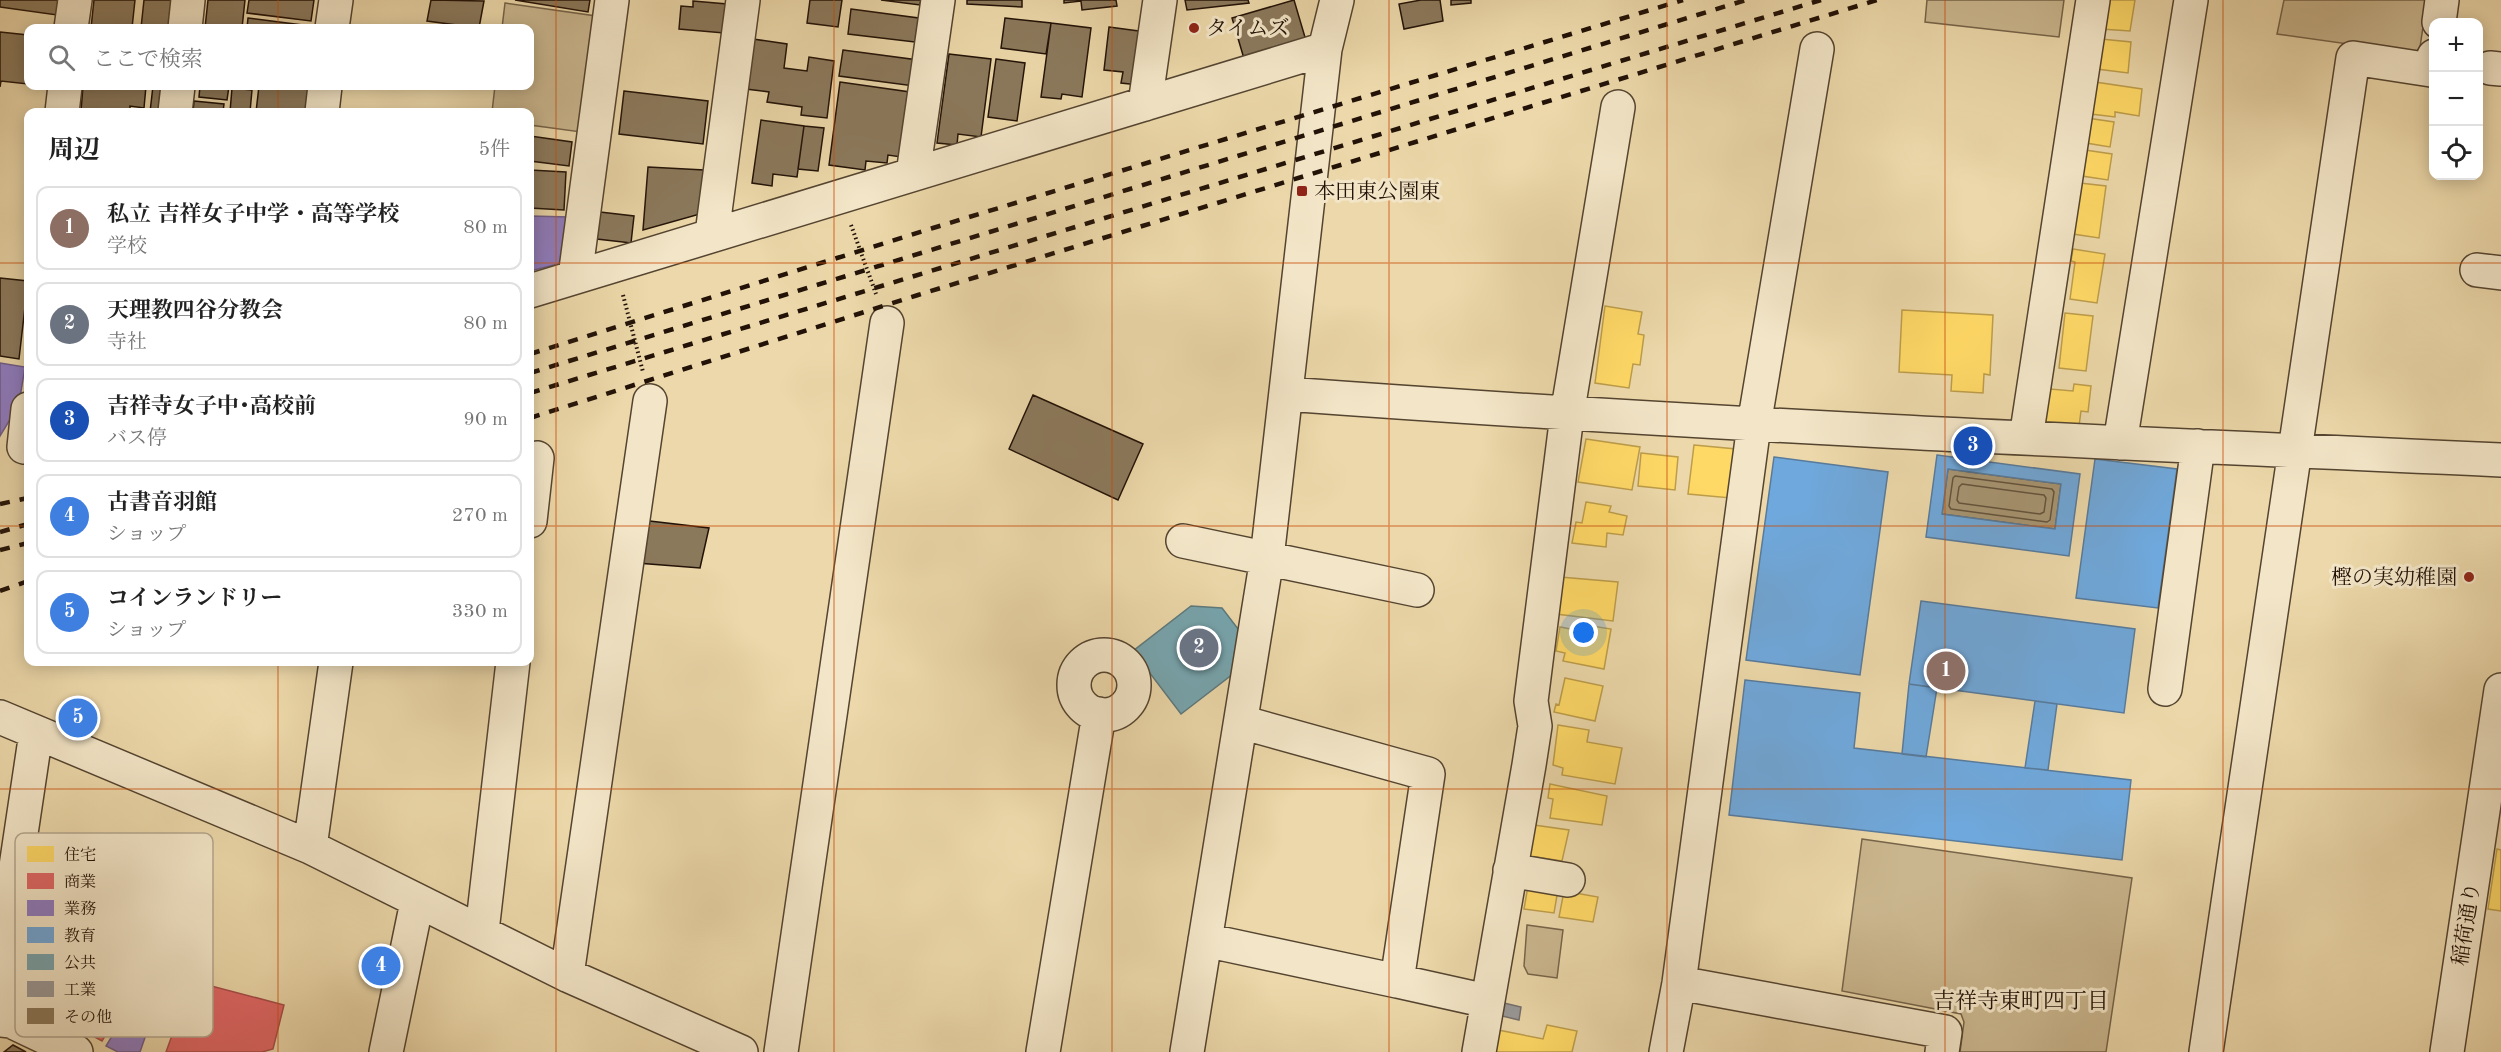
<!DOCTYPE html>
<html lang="ja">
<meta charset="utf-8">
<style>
body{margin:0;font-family:"Old Standard TT","Noto Serif JP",serif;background:#f2f2f2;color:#222}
.controls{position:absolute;right:18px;top:18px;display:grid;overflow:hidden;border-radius:12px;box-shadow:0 3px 15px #0003}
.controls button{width:54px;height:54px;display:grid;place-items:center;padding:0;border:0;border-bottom:2px solid #e0e0e0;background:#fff;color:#222;font:30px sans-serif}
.you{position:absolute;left:1584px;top:633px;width:21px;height:21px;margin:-15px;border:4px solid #fff;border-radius:50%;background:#1a73e8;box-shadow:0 0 0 9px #1a73e833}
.badge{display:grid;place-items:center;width:39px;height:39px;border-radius:50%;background:#7c3aed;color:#fff;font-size:20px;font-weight:700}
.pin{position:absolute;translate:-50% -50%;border:3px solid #fff;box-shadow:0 2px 6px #0006}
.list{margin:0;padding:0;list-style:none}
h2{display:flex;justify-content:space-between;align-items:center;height:78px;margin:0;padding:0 24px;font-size:26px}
h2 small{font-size:20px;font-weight:400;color:#767676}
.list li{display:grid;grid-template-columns:39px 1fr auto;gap:18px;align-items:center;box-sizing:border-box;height:84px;margin:0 12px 12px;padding:0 12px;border:2px solid #e0e0e0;border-radius:12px}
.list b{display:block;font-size:22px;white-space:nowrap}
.list p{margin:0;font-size:20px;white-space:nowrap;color:#767676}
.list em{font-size:20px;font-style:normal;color:#767676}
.icon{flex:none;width:33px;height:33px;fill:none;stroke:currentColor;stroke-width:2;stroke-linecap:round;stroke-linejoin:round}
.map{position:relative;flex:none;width:2501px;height:1052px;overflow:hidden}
.search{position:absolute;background:#fff;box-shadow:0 3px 15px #0003;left:24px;top:24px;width:510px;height:66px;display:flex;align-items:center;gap:15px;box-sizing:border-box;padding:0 21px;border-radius:12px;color:#767676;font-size:22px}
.panel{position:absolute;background:#fff;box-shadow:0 3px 15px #0003;left:24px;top:108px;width:510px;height:558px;border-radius:12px}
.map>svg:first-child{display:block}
.green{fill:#cab68e;stroke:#76644a;stroke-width:1.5}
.water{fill:#a79573;stroke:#726148;stroke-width:1.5}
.homes{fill:#ffd966;stroke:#bd9d4a;stroke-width:1.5}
.shops{fill:#e06666;stroke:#a74d4a;stroke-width:1.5}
.offices{fill:#8e7cc3;stroke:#6e5c8b;stroke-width:1.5}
.schools{fill:#6fa8dc;stroke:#587b9c;stroke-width:1.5;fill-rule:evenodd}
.public{fill:#76a5af;stroke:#5d797d;stroke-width:1.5}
.industry{fill:#999;stroke:#75706d;stroke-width:1.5}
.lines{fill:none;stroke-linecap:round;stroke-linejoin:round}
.shore{stroke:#64543d;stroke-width:1.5}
.building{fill:#8b795c;stroke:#221207;stroke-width:1.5}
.minor-casing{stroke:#544430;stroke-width:36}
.path{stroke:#221207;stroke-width:4;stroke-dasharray:1.5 3;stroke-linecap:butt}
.minor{stroke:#f3e6c8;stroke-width:33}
.rail{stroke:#221207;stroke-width:4.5;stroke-dasharray:10 10;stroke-linecap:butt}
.grid{fill:none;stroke:#ca4e0b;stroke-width:1.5;stroke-opacity:0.55}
.poi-dot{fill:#8f2418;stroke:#f3e6c8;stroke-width:2}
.labels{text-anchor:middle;stroke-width:6;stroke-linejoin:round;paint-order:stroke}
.poi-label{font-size:21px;fill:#221207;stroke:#f3e6c8;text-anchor:start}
.street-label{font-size:21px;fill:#221207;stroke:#f3e6c8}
.neighbourhood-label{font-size:22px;fill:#221207;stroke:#f3e6c8}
.key{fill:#f3e6c8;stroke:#b4a68e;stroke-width:1.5}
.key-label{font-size:16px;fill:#221207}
</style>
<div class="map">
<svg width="2501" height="1052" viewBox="0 0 2501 1052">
<rect width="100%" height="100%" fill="#ecd8aa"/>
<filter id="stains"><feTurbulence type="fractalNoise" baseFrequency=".00333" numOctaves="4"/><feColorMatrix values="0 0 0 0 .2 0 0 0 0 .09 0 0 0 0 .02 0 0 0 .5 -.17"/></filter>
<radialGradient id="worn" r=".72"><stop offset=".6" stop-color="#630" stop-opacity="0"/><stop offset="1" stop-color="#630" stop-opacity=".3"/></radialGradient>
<path class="green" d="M1927,0h137l-5,37 -134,-15z
M2284,0h143l-8,54 -142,-20z
M505,3l91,13 -15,116 -51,-7v-13h-38l3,-26h35v-58h-28z
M1862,839l270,39 -26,174h-146l4,-30 -3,-8 -119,-23z
M1527,925l36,5 -6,48 -29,-4 -4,-8z"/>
<path class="water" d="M1948,469l113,15 -6,45 -113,-15z"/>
<path class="homes" d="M2106,0h29l-5,31 -29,-2z
M2101,39l30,3 -3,31 -31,-4z
M2095,82l47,7 -3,27 -24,-4v5l-24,-3z
M2087,118l27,4 -4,25 -24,-4z
M2085,150l27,4 -4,26 -26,-4z
M2080,183l26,3 -7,52 -26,-4z
M2073,249l32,5 -8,49 -27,-4 5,-37 -4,-1z
M1605,306l37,6 -4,22 6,1 -4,30 -7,-1 -4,24 -34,-5z
M1902,310l91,5 -3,60 -6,-1 -1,19 -32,-2 1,-16 -53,-3z
M2065,313l28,3 -7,55 -27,-3z
M2074,384l17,2 -3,26 -7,-1 -2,15 -34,-3 5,-34 23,2z
M1586,439l54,8 -8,43 -54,-8z
M1694,445l42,4 -5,49 -43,-4z
M1641,453l37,4 -3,33 -37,-4z
M1586,502l25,4 -2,6 18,4 -4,19 -16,-2 -1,14 -34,-4 4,-21 6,1z
M1560,577l58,5 -5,39 -57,-7z
M1592,626l19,3 -7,40 -41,-8 2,-8 -9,-2 4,-24 31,6z
M1565,678l38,8 -8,35 -41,-9 2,-8 3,1z
M1558,725l31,5 -2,12 35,6 -7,36 -53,-9 1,-7 -10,-3z
M1550,784l57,12 -5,29 -52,-7 3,-19 -5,-1z
M1534,825l35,5 -7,31 -32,-5z
M2497,849l4,1v61l-13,-2z
M1529,880l30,4 -5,29 -30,-4z
M1564,891l34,6 -5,25 -34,-5z
M1547,1025l30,6 -5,21h-77l3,-22 45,9z"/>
<path class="shops" d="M181,978l103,27 -11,44 -11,3h-96l9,-25 -10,-4 12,-17 -5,-1z
M131,979l7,3 -36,59 -24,-13 26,-47 19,8z"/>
<path class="offices" d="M530,216l39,1 -7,46 -32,8z
M0,363l25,4 -9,55 -7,-1 -9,15z
M143,985l17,9 -20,58h-22l-12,-6z"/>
<path class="schools" d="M1937,455l143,19 -11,82 -143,-19zM1948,469l113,15 -6,45 -113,-15z
M1774,457l114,15 -28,203 -114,-15z
M2095,459l82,10 -19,139 -82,-10z
M1921,601l214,28 -11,84 -215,-29z
M1745,680l115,13 -6,55 277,32 -9,80 -393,-45z
M1909,684l28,4 -11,69 -24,-3z
M2035,701l22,3 -9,66 -23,-2z"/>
<path class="public" d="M1191,606l31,2 26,34 -6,25 -61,47 -48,-63z"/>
<path class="industry" d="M1504,1003l17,4 -2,13 -17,-4z"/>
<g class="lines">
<path class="shore" d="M1955,476l97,13 2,3 -4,28 -3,2 -96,-13 -2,-3 4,-28z
M1962,484l82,11 2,3 -2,14 -4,2 -81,-11 -2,-3 2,-13z"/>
</g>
<path class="building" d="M0,0h59l-2,15 -57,-8z
M94,0h41l-3,28h-41z
M144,0h37l-4,28h-36z
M208,0h37l-3,28h-37z
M249,0h65l-3,21 -64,-8z
M431,0l53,1 -5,27 -52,-7z
M515,0h75l-2,12z
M810,0h32l-4,27 -31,-4z
M881,0h40l-1,5z
M967,0h55v7l-55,-3z
M1064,0h52l1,6 -35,4 -1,-9 -17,2z
M1185,0h63l1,3 -62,7z
M1294,0l13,44 -62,18 -13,-44z
M1421,0h19l3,21 -39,8 -5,-25z
M1451,0h20v3l-20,2z
M693,1l34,3 -3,29 -45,-4 2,-23 12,1z
M851,9l75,10 -3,24 -75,-9z
M248,18l54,7 -1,3h-54z
M1005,18l46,5 -5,31 -45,-6z
M1051,23l40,5 -9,69 -20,-3 -1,5 -20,-2z
M1109,27l37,5 -7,53 -18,-2 2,-11 -19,-2z
M0,32l28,3v49l-27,-3 -1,6z
M753,39l34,5 -3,24 23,3 2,-14 25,4 -7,57 -26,-3 1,-8 -35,-5 2,-10 -23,-3z
M843,50l75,10 -4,26 -75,-10z
M949,54l42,5 -10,78 -23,-3 -1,11 -20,-2z
M996,59l29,4 -8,58 -29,-4z
M840,82l77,11 -9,65 -20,-3 -1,8 -21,-2 -1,9 -36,-5z
M83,86h63l-2,22 -14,-2v6l-49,-1z
M153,86h20l-3,26h-20z
M200,86h29l-2,14 -28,-3z
M259,86h57l-3,26h-57z
M232,88l20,2 -2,22h-20z
M624,91l84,10 -5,43 -84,-10z
M194,101l30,3 -1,8h-30z
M761,120l43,6 -7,51 -24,-3 -1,12 -20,-3z
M804,126l20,2 -6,43 -20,-2z
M530,136l42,6 -3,24 -39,-5z
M648,167l56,3 -4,44 -57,16z
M530,170l36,2 -2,38 -34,-2z
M600,212l34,4 -3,27 -34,-4z
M0,278l28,3 -9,78 -19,-3z
M1033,395l110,49 -25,56 -109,-51z
M641,520l68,8 -9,40 -63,-5z
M13,1045l13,7h-22z"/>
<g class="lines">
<g class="minor-casing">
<path id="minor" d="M2439,22l3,-22
M71,28l4,-28
M185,28l3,-28
M332,28l4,-28
M2490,68l11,1
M1145,104l15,-104
M62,112l3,-26
M175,112l3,-26
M322,112l3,-26
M913,174l25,-174
M712,234l31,-234
M2477,270l24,3
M575,277l37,-277
M530,291l795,-242
M1286,394c405,30 809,48 1215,66
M2026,438l67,-438
M2120,443l71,-443
M24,447l4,-38
M530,521l7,-63
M1183,541l234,49
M1074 685a30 30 0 1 1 60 0a30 30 0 1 1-60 0Z
M2165,689l33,-243
M0,717l310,130 257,128 174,77
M1241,722l187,52 -31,207 90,20
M310,847l26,-185
M1510,870l58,10
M482,931l31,-269
M1205,940l192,41
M567,975l83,-574
M1679,983l266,49 -3,20
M0,1012l3,-10 11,-122 22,-147
M0,1020l11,1 65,31
M386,1052l31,-150
M781,1052l106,-729
M1043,1052l56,-338
M1187,1052l80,-494 58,-509 12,-49
M1479,1052l50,-287 6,-39 -4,-25 36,-286 51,-308
M1666,1052l13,-69 75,-558 63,-376
M2206,1052l147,-994 78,12 3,-14
M2447,1052l54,-362"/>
</g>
<path class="path" d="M851,225l25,69
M623,295l20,77"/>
<use href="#minor" class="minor"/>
<path class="rail" d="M530,354l403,-126 750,-228
M530,373l1216,-373
M530,393l1291,-393
M530,418l388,-123 959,-295
M0,504l28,-6
M0,532l28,-8
M0,550l28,-7
M0,591l28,-10"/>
</g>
<path class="grid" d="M278,0v28M556,0v1052M834,0v1052M1112,0v1052M1389,0v1052M1667,0v1052M1945,0v1052M2223,0v1052M278,86v26M0,263h28M530,263h1971M0,526h28M530,526h1971M278,662v390M0,789h2501"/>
<g class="poi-dot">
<circle cx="1194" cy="28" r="6"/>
<rect x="1296" y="185" width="12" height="12" rx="3"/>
<circle cx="2469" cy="577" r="6"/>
</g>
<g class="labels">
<g class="poi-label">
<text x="1206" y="35">タイムズ</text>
<text x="1314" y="198">本田東公園東</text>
<text x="2457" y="584" text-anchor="end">樫の実幼稚園</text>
</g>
<g class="street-label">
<text transform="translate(2466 924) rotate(-81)" y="7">稲荷通り</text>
</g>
<g class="neighbourhood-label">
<text x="2021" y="1008">吉祥寺東町四丁目</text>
</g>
</g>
<rect x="15" y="833" width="198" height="204" rx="9" class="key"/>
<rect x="27" y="846" width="27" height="16" fill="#ffd966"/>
<rect x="27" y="873" width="27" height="16" fill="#e06666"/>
<rect x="27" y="900" width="27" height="16" fill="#8e7cc3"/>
<rect x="27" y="927" width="27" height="16" fill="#6fa8dc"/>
<rect x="27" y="954" width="27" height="16" fill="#76a5af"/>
<rect x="27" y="981" width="27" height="16" fill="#999"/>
<rect x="27" y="1008" width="27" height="16" fill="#8b795c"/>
<g class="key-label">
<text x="64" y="860">住宅</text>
<text x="64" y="887">商業</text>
<text x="64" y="914">業務</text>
<text x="64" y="941">教育</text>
<text x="64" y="968">公共</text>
<text x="64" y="995">工業</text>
<text x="64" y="1022">その他</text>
</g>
<rect width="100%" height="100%" filter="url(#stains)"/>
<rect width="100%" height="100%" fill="url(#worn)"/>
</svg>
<div class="controls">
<button>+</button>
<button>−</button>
<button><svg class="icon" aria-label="locate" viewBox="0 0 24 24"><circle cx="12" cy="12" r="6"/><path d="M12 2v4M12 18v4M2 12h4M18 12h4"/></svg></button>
</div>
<div class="you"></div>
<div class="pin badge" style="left:1946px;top:671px;background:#8d6e63">1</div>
<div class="pin badge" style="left:1199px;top:648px;background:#6b7280">2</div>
<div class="pin badge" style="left:1973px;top:446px;background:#1a4fb4">3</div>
<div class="pin badge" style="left:381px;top:966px;background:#3f7fe0">4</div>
<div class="pin badge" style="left:78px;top:718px;background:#3f7fe0">5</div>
<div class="search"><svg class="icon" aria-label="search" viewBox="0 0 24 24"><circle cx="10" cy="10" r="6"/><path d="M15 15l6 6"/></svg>ここで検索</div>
<section class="panel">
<h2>周辺<small>5件</small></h2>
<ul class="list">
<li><span class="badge" style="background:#8d6e63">1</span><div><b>私立 吉祥女子中学・高等学校</b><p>学校</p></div><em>80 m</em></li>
<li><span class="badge" style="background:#6b7280">2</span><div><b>天理教四谷分教会</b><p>寺社</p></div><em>80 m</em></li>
<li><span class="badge" style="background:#1a4fb4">3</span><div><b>吉祥寺女子中･高校前</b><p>バス停</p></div><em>90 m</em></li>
<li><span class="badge" style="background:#3f7fe0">4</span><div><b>古書音羽館</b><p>ショップ</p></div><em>270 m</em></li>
<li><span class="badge" style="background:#3f7fe0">5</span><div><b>コインランドリー</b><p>ショップ</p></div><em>330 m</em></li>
</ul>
</section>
</div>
